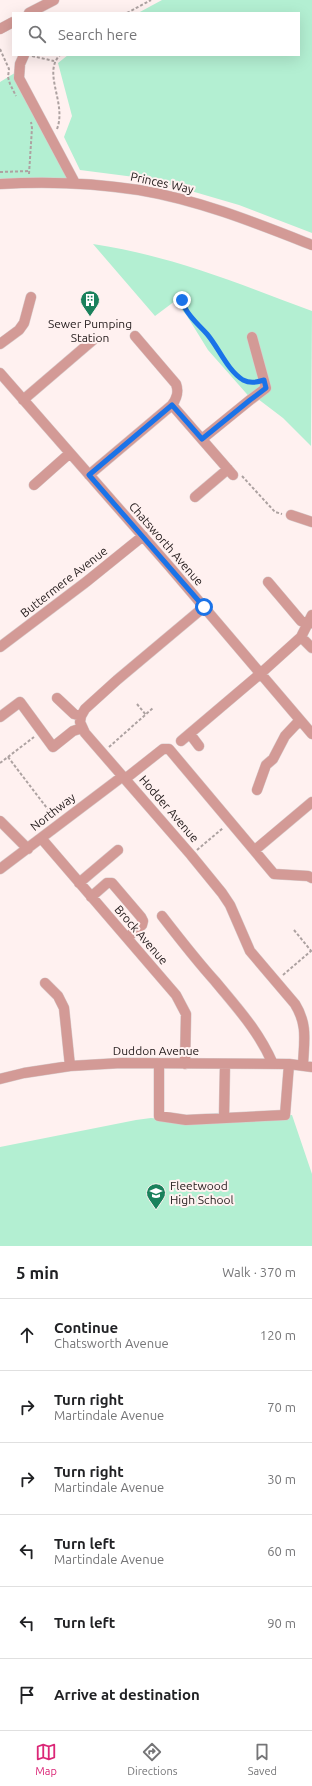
<!DOCTYPE html>
<meta charset="utf-8">
<style>
body{margin:0;font-family:Ubuntu,sans-serif;background:#f2f2f2;color:#202124}
.stop{position:absolute;width:12px;height:12px;margin:-9px;border:3px solid #1a73e8;border-radius:50%;background:#fff}
.stop.end{background:#1a73e8;border-color:#fff;box-shadow:0 1px 4px #0008}
.list{margin:0;padding:0;list-style:none}
h2{display:flex;justify-content:space-between;align-items:center;height:52px;margin:0;padding:0 16px;font-size:17px}
h2 small{font-size:13px;font-weight:400;color:#757577}
.list li{display:grid;grid-template-columns:26px 1fr auto;gap:12px;align-items:center;box-sizing:border-box;height:72px;padding:0 16px;border-top:1px solid #e0e0e0}
.list b{display:block;font-size:15px;white-space:nowrap}
.list p{margin:0;font-size:13px;white-space:nowrap;color:#757577}
.list em{font-size:13px;font-style:normal;color:#757577}
.icon{flex:none;width:22px;height:22px;fill:none;stroke:currentColor;stroke-width:2;stroke-linecap:round;stroke-linejoin:round}
.map{position:relative;flex:none;width:312px;height:1246px;overflow:hidden}
.search{position:absolute;background:#fff;box-shadow:0 4px 16px #0002;left:12px;right:12px;top:12px;height:44px;display:flex;align-items:center;gap:10px;box-sizing:border-box;padding:0 14px;border-radius:0px;color:#757577;font-size:15px}
.sheet{height:484px;background:#fff}
nav{display:flex;justify-content:space-around;align-items:center;box-sizing:border-box;height:56px;border-top:1px solid #e0e0e0;background:#fff;font-size:11px;color:#757577}
nav a{display:grid;justify-items:center;gap:2px}
nav .on{color:#db2777}
.map>svg:first-child{display:block}
.green{fill:#b3efd2}
.lines{fill:none;stroke-linecap:round;stroke-linejoin:round}
.minor-casing{stroke:#d8cbcb;stroke-width:11}
.path{stroke:#ada2a1;stroke-width:2;stroke-dasharray:3 2;stroke-linecap:butt}
.minor{stroke:#d39a96;stroke-width:10}
.route{stroke:#1a73e8;stroke-width:5}
.labels{text-anchor:middle;stroke-width:4;stroke-linejoin:round;paint-order:stroke}
.street-label{font-size:12px;fill:#282020;stroke:#fff1f0}
.poi-label{font-size:12px;fill:#282020;stroke:#fff1f0}
</style>
<div class="map">
<svg width="312" height="1246" viewBox="0 0 312 1246">
<rect width="100%" height="100%" fill="#fff1f0"/>
<path class="green" d="M162,0h150v233l-73,-28 -89,-26 -70,-9 -16,-33 8,-21 -14,-53 10,-8h231v-42h-161z
M18,71l57,112 -75,1v-102z
M93,244c76,11 147,40 219,67l-1,135 -28,-28 -25,-19 -5,2 -45,-51 -21,-34 -12,-15 -20,15z
M292,1115l20,59v72h-312v-99l136,-27 15,-2 35,4z"/>
<g class="lines">
<g class="minor-casing">
<path id="minor" d="M29,13l25,-13
M0,29l13,-7
M24,55l-4,9 -1,14 56,105
M0,184c46,-3 93,-1 139,6 60,10 117,33 173,55
M0,344l19,-14 5,-7 7,-26
M0,373l169,193 143,168
M23,400l70,-60
M172,405l61,70
M202,439l48,-39 16,-12 -14,-51
M89,475l83,-70c5,-7 7,-13 4,-21l-41,-48
M34,485l36,-32
M195,497l33,-28
M291,515l21,7
M268,582l33,39 8,3
M204,607l-87,73 -32,29 -4,7 -1,6 5,11 106,122 31,38 8,12 20,46 45,53c13,21 9,37 8,61
M301,637l11,11
M0,647l86,-65 57,-46
M57,698l17,16 7,2
M0,717l20,-15 33,45 20,-16 9,-3
M190,734l9,12
M181,741l79,-67 41,-37 11,-22
M125,779l38,-30h6l105,125 34,2 4,2
M257,790l9,-25 7,-6 12,-23 15,-16
M0,821l28,28
M41,838l135,157 10,19 -1,50
M255,850l57,-48
M0,869l123,-93
M79,883l39,-33
M91,897l16,-14h5l29,34 2,4 -1,4 -15,13
M162,916c17,22 34,44 53,65 23,28 43,49 58,83
M45,983l13,13 6,12 6,58
M159,1064v52l27,4 99,-5 4,-51
M0,1079l24,-6 46,-7 51,-3 168,1 23,3
M224,1118l1,-54"/>
</g>
<path class="path" d="M127,13l24,-13
M0,49l9,20 -1,8 2,7 6,12
M32,56l22,5
M57,129c10,-26 -15,-56 3,-74
M0,172l29,-1
M29,174l3,-46 -1,-6
M182,300c5,17 20,28 31,42 9,12 16,26 28,36 4,4 9,5 14,5
M242,476l33,36 7,2
M137,704l9,11
M109,747l44,-39
M8,757l45,59
M0,763l34,-26
M197,850l26,-22
M294,930l18,22
M283,975l28,-24"/>
<use href="#minor" class="minor"/>
</g>
<g class="lines">
<path class="route" d="M182,300c1,3 1,6 3,8 6,11 14,17 22,26 12,14 20,36 36,46 8,4 14,2 21,0l2,8 -16,12 -48,39 -30,-34 -83,70 115,132"/>
</g>
<defs>
<g id="building-pin" transform="scale(1)"><path d="M0 17L-7.5 6A9.5 9.5 0 1 1 7.5 6Z" fill="#1a815c" stroke="#fff1f0"/><path d="M-4-6H4V6H1V3H-1V6H-4ZM-2.5-4.3h1.7v1.8h-1.7ZM.8-4.3h1.7v1.8H.8ZM-2.5-1h1.7V.8h-1.7ZM.8-1h1.7V.8H.8Z" fill="#fff"/></g>
<g id="school-pin" transform="scale(1)"><path d="M0 17L-7.5 6A9.5 9.5 0 1 1 7.5 6Z" fill="#1a815c" stroke="#fff1f0"/><path d="M0-5L7-2L0 1L-7-2ZM-4 1L0 2.5L4 1V4Q0 6-4 4Z" fill="#fff"/></g>
</defs>
<g fill-rule="evenodd">
<use href="#building-pin" x="90" y="300"/>
<use href="#school-pin" x="156" y="1193"/>
</g>
<g class="labels">
<g class="street-label">
<text transform="translate(162 183) rotate(12)" y="4">Princes Way</text>
<text transform="translate(166 544) rotate(49)" y="4">Chatsworth Avenue</text>
<text transform="translate(64 582) rotate(-38)" y="4">Buttermere Avenue</text>
<text transform="translate(169 809) rotate(49)" y="4">Hodder Avenue</text>
<text transform="translate(53 812) rotate(-38)" y="4">Northway</text>
<text transform="translate(141 935) rotate(49)" y="4">Brock Avenue</text>
<text x="156" y="1055">Duddon Avenue</text>
</g>
<g class="poi-label">
<text x="90" y="328">Sewer Pumping<tspan x="90" dy="14">Station</tspan></text>
<text x="170" y="1190" text-anchor="start">Fleetwood<tspan x="170" dy="14">High School</tspan></text>
</g>
</g>
</svg>
<div class="stop" style="left:204px;top:607px"></div>
<div class="stop end" style="left:182px;top:300px"></div>
<div class="search"><svg class="icon" aria-label="search" viewBox="0 0 24 24"><circle cx="10" cy="10" r="6"/><path d="M15 15l6 6"/></svg>Search here</div>
</div>
<section class="sheet">
<h2>5 min<small>Walk · 370 m</small></h2>
<ul class="list">
<li><svg class="icon" aria-label="ahead" viewBox="0 0 24 24"><path d="M12 20V5M6 11l6-6 6 6"/></svg><div><b>Continue</b><p>Chatsworth Avenue</p></div><em>120 m</em></li>
<li><svg class="icon" aria-label="right" viewBox="0 0 24 24"><path d="M7 20v-9h11M14 6l5 5-5 5"/></svg><div><b>Turn right</b><p>Martindale Avenue</p></div><em>70 m</em></li>
<li><svg class="icon" aria-label="right" viewBox="0 0 24 24"><path d="M7 20v-9h11M14 6l5 5-5 5"/></svg><div><b>Turn right</b><p>Martindale Avenue</p></div><em>30 m</em></li>
<li><svg class="icon" aria-label="left" viewBox="0 0 24 24"><path d="M17 20v-9H6M10 6l-5 5 5 5"/></svg><div><b>Turn left</b><p>Martindale Avenue</p></div><em>60 m</em></li>
<li><svg class="icon" aria-label="left" viewBox="0 0 24 24"><path d="M17 20v-9H6M10 6l-5 5 5 5"/></svg><div><b>Turn left</b></div><em>90 m</em></li>
<li><svg class="icon" aria-label="arrive" viewBox="0 0 24 24"><path d="M6 21V4h12l-3 4 3 4H6"/></svg><div><b>Arrive at destination</b></div></li>
</ul>
</section>
<nav>
<a class="on"><svg class="icon" aria-label="map" viewBox="0 0 24 24"><path d="M3 6l6-2 6 2 6-2v14l-6 2-6-2-6 2zM9 4v14M15 6v14"/></svg>Map</a>
<a><svg class="icon" aria-label="directions" viewBox="0 0 24 24"><path d="M12 3l9 9-9 9-9-9zM9 14v-3h6M13 9l2 2-2 2"/></svg>Directions</a>
<a><svg class="icon" aria-label="saved" viewBox="0 0 24 24"><path d="M7 4h10v16l-5-4-5 4z"/></svg>Saved</a>
</nav>
